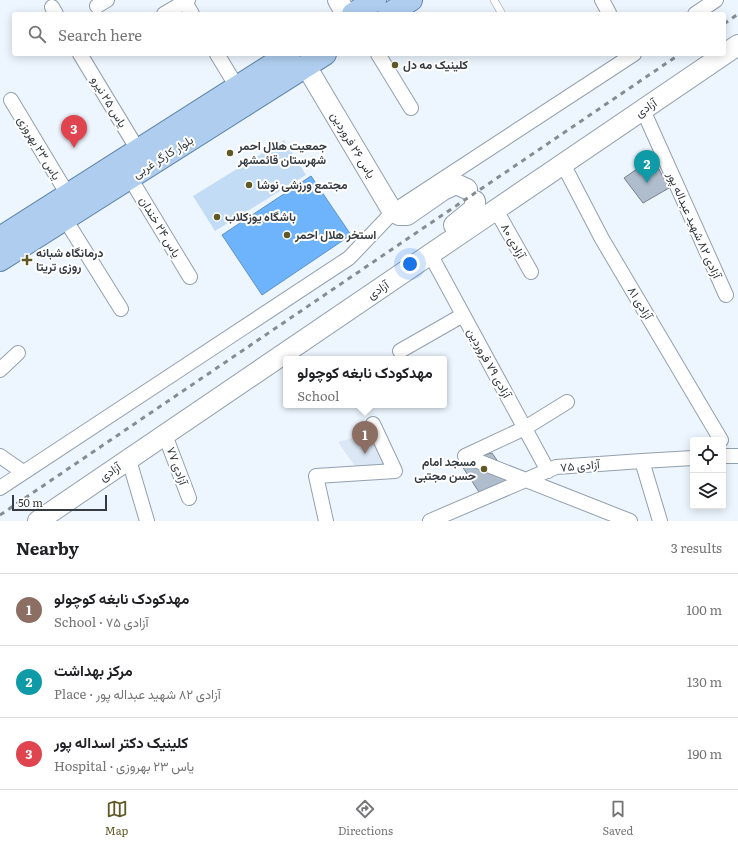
<!DOCTYPE html>
<meta charset="utf-8">
<style>
body{margin:0;font-family:Literata,Vazirmatn,serif;background:#f6f6f6;color:#202124}
.controls{position:absolute;right:12px;bottom:12px;display:grid;overflow:hidden;border-radius:4px;box-shadow:0 2px 10px #0003}
.controls button{width:36px;height:36px;display:grid;place-items:center;padding:0;border:0;border-bottom:1px solid #e0e0e0;background:#fff;color:#202124;font:20px sans-serif}
.scale{position:absolute;left:12px;bottom:10px;width:95px;box-sizing:border-box;padding-left:4px;border:2px solid #353b41;border-top:0;font-size:11px;line-height:14px;white-space:nowrap;color:#353b41;-webkit-text-stroke:3px #fff;paint-order:stroke}
.you{position:absolute;left:410px;top:264px;width:14px;height:14px;margin:-10px;border:3px solid #fff;border-radius:50%;background:#1a73e8;box-shadow:0 0 0 6px #1a73e833}
.badge{display:grid;place-items:center;width:26px;height:26px;border-radius:50%;background:#615925;color:#fff;font-size:13px;font-weight:700}
.pin{position:absolute;translate:-50% -33px;filter:drop-shadow(0 1px 2px #0008)}
.pin::after{content:'';position:absolute;top:21px;width:14px;height:12px;background:inherit;clip-path:polygon(0 0,100% 0,50% 100%)}
.popup{position:absolute;left:283px;top:356px;width:164px;height:52px;box-sizing:border-box;display:grid;place-content:center;border-radius:4px;background:#fff;filter:drop-shadow(0 1px 3px #0005);font-size:13px;white-space:nowrap;color:#757577}
.popup b{font-size:15px;color:#202124}
.popup::after{content:'';position:absolute;left:50%;top:100%;margin-left:-8px;border:8px solid transparent;border-top-color:#fff}
.list{margin:0;padding:0;list-style:none}
h2{display:flex;justify-content:space-between;align-items:center;height:52px;margin:0;padding:0 16px;font-size:17px}
h2 small{font-size:13px;font-weight:400;color:#757577}
.list li{display:grid;grid-template-columns:26px 1fr auto;gap:12px;align-items:center;box-sizing:border-box;height:72px;padding:0 16px;border-top:1px solid #e0e0e0}
.list b{display:block;font-size:15px;white-space:nowrap}
.list p{margin:0;font-size:13px;white-space:nowrap;color:#757577}
.list em{font-size:13px;font-style:normal;color:#757577}
.icon{flex:none;width:22px;height:22px;fill:none;stroke:currentColor;stroke-width:2;stroke-linecap:round;stroke-linejoin:round}
.map{position:relative;flex:none;width:738px;height:521px;overflow:hidden}
.search{position:absolute;background:#fff;box-shadow:0 2px 10px #0003;left:12px;right:12px;top:12px;height:44px;display:flex;align-items:center;gap:10px;box-sizing:border-box;padding:0 14px;border-radius:4px;color:#757577;font-size:15px}
.sheet{height:268px;background:#fff}
nav{display:flex;justify-content:space-around;align-items:center;box-sizing:border-box;height:56px;border-top:1px solid #e0e0e0;background:#fff;font-size:11px;color:#757577}
nav a{display:grid;justify-items:center;gap:2px}
nav .on{color:#615925}
.map>svg:first-child{display:block}
.built{fill:#dbe7f4}
.green{fill:#c3dcf6}
.water{fill:#6eb4fd;stroke:#5d90c5}
.building{fill:#b0bdcc;stroke:#74808e}
.lines{fill:none;stroke-linecap:round;stroke-linejoin:round}
.lane-casing{stroke:#93a0ae;stroke-width:8}
.street-casing{stroke:#93a0ae;stroke-width:16}
.secondary-casing{stroke:#93a0ae;stroke-width:22}
.primary-casing{stroke:#6185ac;stroke-width:24}
.lane{stroke:#fff;stroke-width:7}
.street{stroke:#fff;stroke-width:14}
.secondary{stroke:#fff;stroke-width:20}
.primary{stroke:#afceef;stroke-width:22}
.rail{stroke:#858c94;stroke-width:3;stroke-dasharray:5 5;stroke-linecap:butt}
.poi-dot{fill:#615925;stroke:#fff;stroke-width:1.5}
.labels{text-anchor:middle;stroke-width:4;stroke-linejoin:round;paint-order:stroke}
.poi-label{font-size:12px;font-weight:bold;fill:#353b41;stroke:#fff;text-anchor:start}
.street-label{font-size:12px;fill:#353b41;stroke:#fff}
</style>
<div class="map">
<svg width="738" height="521" viewBox="0 0 738 521">
<rect width="100%" height="100%" fill="#edf6ff"/>
<path class="built" d="M368,434l22,33 -33,2 -19,-27z"/>
<path class="green" d="M284,140l22,35 -91,56 -22,-35z"/>
<path class="water" d="M311,176l40,59 -89,60 -40,-60z"/>
<path class="building" d="M653,158l16,30 -26,15 -19,-25z
M492,453l18,26 -31,13 -21,-32z"/>
<g class="lines">
<g class="lane-casing">
<path id="lane" d="M494,0l8,14"/>
</g>
<g class="street-casing">
<path id="street" d="M184,0l8,14
M602,0l7,13
M97,6l10,-6
M52,7l4,7
M164,14l24,-14
M695,14l21,-14
M80,54l58,96
M217,54l20,33
M378,54l33,54
M11,100l57,95
M643,110l83,185
M563,164l39,75 119,201
M130,178l60,99
M496,210l35,62
M65,219l56,90
M430,254l118,217
M400,351l63,-36
M0,370l18,-17
M567,402l-42,26 -60,28 165,65
M165,435l24,63
M0,456l23,16
M723,456h15
M129,460l18,61
M642,461l18,60
M0,488l349,-230 45,-47 240,-157
M326,521l-10,-45 79,-5 -22,-47
M430,521l126,-54 86,-6 51,-3"/>
</g>
<g class="secondary-casing">
<path id="secondary" d="M338,0l8,14
M306,66l85,143 8,6h8l36,-25 13,-6 11,5
M454,225l21,-17v-7
M38,521l700,-476"/>
</g>
<g class="primary-casing">
<path id="primary" d="M353,14l22,-14
M389,14l22,-14
M0,238l289,-184
M0,260l325,-206"/>
</g>
<use href="#lane" class="lane"/>
<use href="#street" class="street"/>
<use href="#secondary" class="secondary"/>
<use href="#primary" class="primary"/>
<path class="rail" d="M724,24l14,-10
M0,515l680,-461"/>
</g>
<g class="poi-dot">
<circle cx="395" cy="65" r="4"/>
<circle cx="230" cy="153" r="4"/>
<circle cx="249" cy="185" r="4"/>
<circle cx="217" cy="217" r="4"/>
<circle cx="287" cy="235" r="4"/>
<path d="M25 254h4v4h4v4h-4v4h-4v-4h-4v-4h4z"/>
<circle cx="484" cy="469" r="4"/>
</g>
<g class="labels">
<g class="poi-label">
<text x="403" y="69">کلینیک مه دل</text>
<text x="238" y="150">جمعیت هلال احمر<tspan x="238" dy="14">شهرستان قائمشهر</tspan></text>
<text x="257" y="189">مجتمع ورزشی نوشا</text>
<text x="225" y="221">باشگاه یوزکلاب</text>
<text x="295" y="239">استخر هلال احمر</text>
<text x="36" y="257">درمانگاه شبانه<tspan x="36" dy="14">روزی تریتا</tspan></text>
<text x="476" y="466" text-anchor="end">مسجد امام<tspan x="476" dy="14">حسن مجتبی</tspan></text>
</g>
<g class="street-label">
<text transform="translate(109 102) rotate(59)" y="4">یاس ۲۵ نیرو</text>
<text transform="translate(646 108) rotate(-34)" y="4">آزادی</text>
<text transform="translate(353 145) rotate(59)" y="4">یاس ۲۶ فروردین</text>
<text transform="translate(39 148) rotate(59)" y="4">یاس ۲۳ بهروزی</text>
<text transform="translate(163 157) rotate(-32)" y="4">بلوار کارگر غربی</text>
<text transform="translate(694 225) rotate(66)" y="4">آزادی ۸۲ شهید عبداله پور</text>
<text transform="translate(160 227) rotate(59)" y="4">یاس ۲۴ خندان</text>
<text transform="translate(513 241) rotate(61)" y="4">آزادی ۸۰</text>
<text transform="translate(378 290) rotate(-34)" y="4">آزادی</text>
<text transform="translate(640 303) rotate(59)" y="4">آزادی ۸۱</text>
<text transform="translate(489 363) rotate(61)" y="4">آزادی ۷۹ فروردین</text>
<text transform="translate(177 466) rotate(70)" y="4">آزادی ۷۷</text>
<text transform="translate(580 466) rotate(-5)" y="4">آزادی ۷۵</text>
<text transform="translate(110 472) rotate(-34)" y="4">آزادی</text>
</g>
</g>
</svg>
<div class="controls">
<button><svg class="icon" aria-label="locate" viewBox="0 0 24 24"><circle cx="12" cy="12" r="6"/><path d="M12 2v4M12 18v4M2 12h4M18 12h4"/></svg></button>
<button><svg class="icon" aria-label="layers" viewBox="0 0 24 24"><path d="M12 4l9 5-9 5-9-5zM3 14l9 5 9-5"/></svg></button>
</div>
<div class="scale">50 m</div>
<div class="you"></div>
<div class="pin badge" style="left:365px;top:454px;background:#8d6e63">1</div>
<div class="popup"><b>مهدکودک نابغه کوچولو</b>School</div>
<div class="pin badge" style="left:647px;top:183px;background:#0f9aa8">2</div>
<div class="pin badge" style="left:74px;top:148px;background:#e0444e">3</div>
<div class="search"><svg class="icon" aria-label="search" viewBox="0 0 24 24"><circle cx="10" cy="10" r="6"/><path d="M15 15l6 6"/></svg>Search here</div>
</div>
<section class="sheet">
<h2>Nearby<small>3 results</small></h2>
<ul class="list">
<li><span class="badge" style="background:#8d6e63">1</span><div><b>مهدکودک نابغه کوچولو</b><p>School · آزادی ۷۵</p></div><em>100 m</em></li>
<li><span class="badge" style="background:#0f9aa8">2</span><div><b>مرکز بهداشت</b><p>Place · آزادی ۸۲ شهید عبداله پور</p></div><em>130 m</em></li>
<li><span class="badge" style="background:#e0444e">3</span><div><b>کلینیک دکتر اسداله پور</b><p>Hospital · یاس ۲۳ بهروزی</p></div><em>190 m</em></li>
</ul>
</section>
<nav>
<a class="on"><svg class="icon" aria-label="map" viewBox="0 0 24 24"><path d="M3 6l6-2 6 2 6-2v14l-6 2-6-2-6 2zM9 4v14M15 6v14"/></svg>Map</a>
<a><svg class="icon" aria-label="directions" viewBox="0 0 24 24"><path d="M12 3l9 9-9 9-9-9zM9 14v-3h6M13 9l2 2-2 2"/></svg>Directions</a>
<a><svg class="icon" aria-label="saved" viewBox="0 0 24 24"><path d="M7 4h10v16l-5-4-5 4z"/></svg>Saved</a>
</nav>
